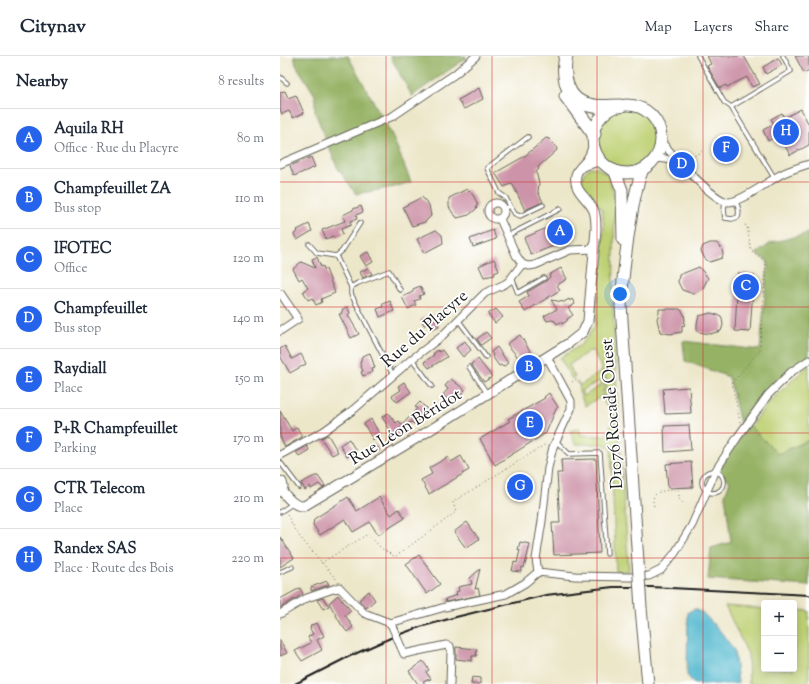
<!DOCTYPE html>
<meta charset="utf-8">
<style>
body{margin:0;font-family:"Sorts Mill Goudy",serif;background:#f6f6f7;color:#1f2937}
.controls{position:absolute;right:12px;bottom:12px;display:grid;overflow:hidden;border-radius:4px;box-shadow:0 2px 10px #0003}
.controls button{width:36px;height:36px;display:grid;place-items:center;padding:0;border:0;border-bottom:1px solid #e0e1e3;background:#fff;color:#1f2937;font:20px sans-serif}
.you{position:absolute;left:340px;top:238px;width:14px;height:14px;margin:-10px;border:3px solid #fff;border-radius:50%;background:#1a73e8;box-shadow:0 0 0 6px #1a73e833}
.badge{display:grid;place-items:center;width:26px;height:26px;border-radius:50%;background:#2563eb;color:#fff;font-size:13px;font-weight:700}
.pin{position:absolute;translate:-50% -50%;border:2px solid #fff;box-shadow:0 1px 4px #0006}
.list{margin:0;padding:0;list-style:none}
h2{display:flex;justify-content:space-between;align-items:center;height:52px;margin:0;padding:0 16px;font-size:17px}
h2 small{font-size:13px;font-weight:400;color:#747a83}
.list li{display:grid;grid-template-columns:26px 1fr auto;gap:12px;align-items:center;box-sizing:border-box;height:60px;padding:0 16px;border-top:1px solid #e0e1e3}
.list b{display:block;font-size:15px;white-space:nowrap}
.list p{margin:0;font-size:13px;white-space:nowrap;color:#747a83}
.list em{font-size:13px;font-style:normal;color:#747a83}
.map{position:relative;flex:none;width:529px;height:628px;overflow:hidden}
header{display:flex;align-items:center;gap:24px;box-sizing:border-box;height:56px;padding:0 20px;background:#fff;border-bottom:1px solid #e0e1e3}
header strong{font-size:19px}
nav{display:flex;gap:22px;margin-inline-start:auto;font-size:14px}
main{display:flex}
aside{flex:1;background:#fff}
.map>svg:first-child{display:block}
.green{fill:#bed073;stroke:#6d7648;fill-rule:evenodd}
.forest{fill:#96b265;stroke:#596740}
.water{fill:#50b7ce;stroke:#366a75}
.building{fill:#cd94a9}
.lines{fill:none;stroke-linecap:round;stroke-linejoin:round}
.service-casing{stroke:#656359;stroke-width:5.5}
.minor-casing{stroke:#656359;stroke-width:9}
.tertiary-casing{stroke:#656359;stroke-width:11}
.primary-casing{stroke:#656359;stroke-width:13}
.motorway-casing{stroke:#656359;stroke-width:15}
.path{stroke:#656359;stroke-width:1;stroke-dasharray:1 3;stroke-linecap:butt}
.service{stroke:#fff;stroke-width:3.5}
.minor{stroke:#fff;stroke-width:7}
.tertiary{stroke:#fff;stroke-width:9}
.primary{stroke:#fff;stroke-width:11}
.motorway{stroke:#fff;stroke-width:13}
.rail{stroke:#1c1c1c;stroke-width:2}
.minor-bridge-casing{stroke:#656359;stroke-width:9;stroke-linecap:butt}
.primary-bridge-casing{stroke:#656359;stroke-width:13;stroke-linecap:butt}
.minor-bridge{stroke:#fff;stroke-width:7}
.primary-bridge{stroke:#fff;stroke-width:11}
.grid{fill:none;stroke:#d62828;stroke-width:1;stroke-opacity:0.55}
.labels{text-anchor:middle;stroke-width:3.5;stroke-linejoin:round;paint-order:stroke}
.street-label{font-size:17px;fill:#1c1c1c;stroke:#fff}
</style>
<header>
<strong>Citynav</strong>
<nav><a>Map</a><a>Layers</a><a>Share</a></nav>
</header>
<main>
<aside>
<h2>Nearby<small>8 results</small></h2>
<ul class="list">
<li><span class="badge">A</span><div><b>Aquila RH</b><p>Office · Rue du Placyre</p></div><em>80 m</em></li>
<li><span class="badge">B</span><div><b>Champfeuillet ZA</b><p>Bus stop</p></div><em>110 m</em></li>
<li><span class="badge">C</span><div><b>IFOTEC</b><p>Office</p></div><em>120 m</em></li>
<li><span class="badge">D</span><div><b>Champfeuillet</b><p>Bus stop</p></div><em>140 m</em></li>
<li><span class="badge">E</span><div><b>Raydiall</b><p>Place</p></div><em>150 m</em></li>
<li><span class="badge">F</span><div><b>P+R Champfeuillet</b><p>Parking</p></div><em>170 m</em></li>
<li><span class="badge">G</span><div><b>CTR Telecom</b><p>Place</p></div><em>210 m</em></li>
<li><span class="badge">H</span><div><b>Randex SAS</b><p>Place · Route des Bois</p></div><em>220 m</em></li>
</ul>
</aside>
<div class="map">
<svg width="529" height="628" viewBox="0 0 529 628">
<rect width="100%" height="100%" fill="#fff"/>
<filter id="ink" filterUnits="userSpaceOnUse"><feTurbulence type="fractalNoise" baseFrequency=".025" numOctaves="2"/><feDisplacementMap in="SourceGraphic" scale="8" xChannelSelector="R" yChannelSelector="G"/><feConvolveMatrix kernelMatrix="1 2 1 2 8 2 1 2 1" color-interpolation-filters="sRGB"/></filter>
<filter id="wash" filterUnits="userSpaceOnUse"><feTurbulence type="fractalNoise" baseFrequency=".012" numOctaves="4" result="noise"/><feDisplacementMap in="SourceGraphic" scale="16" xChannelSelector="R" yChannelSelector="G"/><feGaussianBlur stdDeviation="0.9" result="paint"/><feColorMatrix in="noise" values="0 0 0 0 0 0 0 0 0 0 0 0 0 0 0 0 0 1.4 0 .05"/><feComposite in="paint" operator="in"/></filter>
<g filter="url(#wash)">
<rect width="100%" height="100%" fill="#ede7ca"/>
<path class="green" d="M317 82a30 30 0 1 1 60 0a30 30 0 1 1-60 0Z
M311,111l7,1 11,8 6,23 -2,108 5,109 11,155h-13l-5,-122 -7,-5h-29l-5,-13 9,-3 2,7 24,1c12,-18 10,-19 -2,-35l4,-21 -14,-29h-4l-20,14 6,12 -3,2 -12,-21 22,-14 13,-18 9,-100 -2,-17 -21,-22c2,-10 1,-15 10,-20z
M529,309v75l-31,14 -27,-27 16,-23z
M322,315l3,9 -3,16 -17,10 -7,-17 2,-2 -4,-6 5,4zM319,325l2,4 -17,11 -3,-5z
M445,550l39,3v60h30v-59l15,1v73h-60l-1,-30z"/>
<path class="forest" d="M14,0h54l44,79 19,47 -17,5 -38,7 -19,-27 -22,-55v-17l-19,-30z
M110,0h76v2l-54,38z
M529,177v126l-24,16 -37,49 30,30 31,-14v146l-101,-7 3,-31 20,-6 -6,-47 5,-14 -14,-11 26,-38 -13,-55 -44,-16 -2,-20 77,9 8,-89 -12,-7 15,-11z"/>
<path class="water" d="M415,553l8,4 18,19 13,18 4,33 -6,1h-38l-7,-9 1,-63z"/>
<g id="blocks">
<path class="building" d="M427,0h37l16,28 -8,3 -5,-10 -20,10 -1,-2 -6,3 -13,-22 4,-2z
M515,0h14v14l-5,3z
M498,2l4,7 -16,9 -3,-7z
M199,32l4,11 -19,10 -6,-9z
M5,35l3,7 8,-3 8,18 -11,5 -4,-7 -7,3 -2,-5v-17z
M521,53l8,16v20l-19,10 -11,-20 -11,6 -5,-11 11,-6 -3,-5 11,-6 2,5z
M266,82l3,1 7,7 1,4 -19,17 1,2 -3,3 3,11 -1,9 5,10 -18,8 -13,-27 -8,4 -9,-14 30,-17z
M31,101l4,10 -21,9 -4,-10z
M187,133l6,6 5,10 -2,1 1,2 -2,2 -6,5 -12,3 -1,-2 -2,-1 -5,-8v-9z
M142,141l7,8 2,11 -6,6 -13,4 -9,-19z
M81,150l2,6 -7,3 1,4 -7,2 1,4 -10,4 2,5 -9,4 -1,-2 -7,3 -4,-9 23,-9 -2,-6 10,-5v-1z
M280,166l8,18 -37,15 -7,-17z
M29,168l3,7 -15,9 -3,-6 4,-3 -1,-1z
M156,174l6,5 1,8 -19,10 -7,-14z
M213,174l3,9 -23,8 -3,-8z
M430,187h7l5,6 1,6 -1,3 -12,4 -5,-3 -4,-8 2,-5z
M88,196l5,10 -7,4 -6,-10z
M37,201l4,10 2,-1 1,3h2l9,24 -14,6 1,3 -6,3 -4,-7 -4,2 -5,-9 5,-3 -6,-10 -3,2 -6,-11 8,-7 14,6 -3,-9z
M214,203l5,12 -5,2 1,2 -11,2 -5,-11z
M419,211l9,11 -5,10 -9,6 -12,-4 -4,-8 1,-7z
M88,212l4,6 -9,4 -3,-6z
M281,212l6,11 -10,6 3,5 -35,22 -6,-10 10,-6 -2,-4 19,-11 4,-4 -1,-2z
M458,217l16,2 -4,57 -15,-1z
M140,230l4,8 -5,2 1,3 -6,2 2,4 -8,4 -6,-12 11,-5v-3z
M289,243l1,2 2,-2 3,5 -7,4 5,7 -6,4v2l-5,3 -1,-2 -4,2 -2,-3 -3,-1 -5,1 -3,-5 13,-7 -6,-9 13,2z
M110,245l4,10 -14,6 -3,-8 6,-2 -1,-3z
M67,251l3,6 -2,2 11,19 -8,4 -12,-24h2l2,-5z
M216,253l7,8 -8,6 -7,-9z
M379,253h21l4,5 1,6 -1,6 -2,-1v7l-12,2 -10,-2 -3,-13 2,-6z
M431,257l10,3 1,2 1,7 -2,6 -11,3 -11,-2 -2,-1v-7l2,-8z
M152,258l7,12 -7,3 -2,-5 -6,1 -3,-6z
M206,276l5,6 -10,7 -4,-6z
M240,279l12,19 -11,7 -14,-17z
M185,285l6,9 -8,7 -7,-9z
M5,290l7,13 9,-5 5,10 -16,9 -10,-17v-7z
M217,291l11,16 -5,4 -2,-2 -2,1 -7,-10 1,-1 -2,-3z
M158,294l1,2 3,-2 5,7 -18,11 -5,-6 10,-7 -1,-1z
M90,297l5,15 -3,1 1,3 -10,4 -2,-4 2,-1 -3,-7 2,-8z
M198,303l14,18 -8,5 -13,-18z
M171,323l14,11 -6,7 -5,-3 -5,6 -6,-5 5,-6 -3,-3z
M124,326l7,10 -14,10 -5,-6 9,-6 -3,-4z
M409,331l2,26 -26,1 -2,-25z
M269,337l9,14 -2,2 -10,24 -51,32 -15,-26 30,-18 -2,-2 37,-21 -1,-1z
M140,346l8,8 -14,14 -3,-2 -11,7 1,1 -7,6 -12,-19 6,-4 8,10 3,-2 3,4 12,-13 3,-4 -2,-1z
M0,355l12,20 5,-4 5,10 -17,10 -5,-11z
M91,363l9,16 -7,5 -9,-16z
M409,369l2,25 -26,2 -1,-26z
M48,379l10,17 -6,3 -11,-17z
M69,383l7,12 -9,6 -7,-12z
M96,389l3,5 -5,4 -3,-6z
M27,390l2,4 -10,6 -3,-4z
M181,400l8,14 -7,4h1l-34,20 -8,-14 11,-6 -3,-6 19,-11 3,5z
M316,403l4,94 -46,2 -2,-32h8l-3,-50h5l-1,-13z
M411,406l2,25 -25,1 -2,-24z
M35,420h3l7,10 -2,2 -4,-4 -8,5 -1,-3 -5,4 -4,-7z
M242,420l4,4h5l-1,10h-6l-8,6 -8,-11z
M68,441l9,14 22,-14 12,18 8,-6 6,9 -27,17 -8,-13 -17,10 -8,-13 -25,16 -7,-10 1,-6z
M187,466l12,17 -13,9 -12,-16z
M0,481l14,21 -14,9z
M240,486l10,2 -4,17 -2,7 -2,-1 -1,5 -9,-1 2,-9 3,1 3,-13h-2z
M139,499l21,29 -13,10 -21,-30z
M200,513l-5,20 3,-1 2,7 -34,7 -1,-3 12,-4 -1,-3 3,-1 -1,-4 14,-3 -2,-6z
M47,525l2,4 -18,6v-4z
M20,532l3,6 -23,14v-9z
M89,535l6,9 -9,8 -7,-8z
M58,539l13,16 -6,4 8,12 -6,5 -6,-8 -12,-21z
M43,542l6,8 -6,3 -6,-9z
M37,567l7,13 -7,4 5,10 -20,11 -7,-10 16,-8 -3,-6 5,-3 -3,-5 1,-4z
M0,584l7,13 -7,3z
M176,591l21,2 -1,7h-4v5l-16,-2z
M143,605l6,9 -3,2 5,7 -8,2 2,3h-7l-9,-13z
M192,621l8,1v6h-9z"/>
</g>
</g>
<g filter="url(#ink)">
<use href="#blocks" fill-opacity="0" stroke="#656359" stroke-width="1"/>
<g class="lines">
<g class="service-casing">
<path id="service" d="M418,0l26,46 7,5
M0,21l7,6
M495,123l-44,-72 60,-36 -8,-15
M445,146l-1,8 1,8 7,1 6,-2c2,-6 0,-10 -2,-16
M230,150l5,8 5,2 23,-11
M224,153l6,-3 -4,-8 -7,-5 -12,-25 41,-31
M227,180l53,-27
M29,188l8,9 19,3 6,-5 18,-28
M56,200l15,31v7l42,81
M232,222l6,15 26,-15
M71,231l7,-4 31,-12 11,19
M179,265l27,36
M132,303l20,27
M189,311l18,26
M276,385l13,13 31,-1 7,101
M0,406l19,25
M422 426a11 11 0 1 1 22 0a11 11 0 1 1-22 0Z
M0,456l12,-8
M0,516l12,-5"/>
</g>
<g class="minor-casing">
<path id="minor" d="M381,86c13,13 52,60 68,60 12,0 40,-21 51,-27 9,-5 20,-8 29,-11
M375,102l11,1 14,5
M0,108l113,-48 62,-42 21,-18
M208 155a8 8 0 1 1 16 0a8 8 0 1 1-16 0Z
M220,163l16,36 6,9
M0,275l18,-12 -17,-25
M0,399l44,-24 29,-21 59,-51 29,-22 44,-44 20,-9 4,-3 13,-17 7,2 6,-1 35,-15 24,-1
M258,516l37,4 54,1 20,-1 12,-6 14,-17 17,-28 24,-55 21,-32 31,-43 23,-23 18,-12
M258,516l-2,-13 6,-38 6,-53 5,-21 18,-38v-8l-24,-44
M0,558l27,-16 32,-11 25,26 26,10 2,3
M110,567l55,-16 61,-13 19,-11 13,-11
M121,591l3,7 42,-9 4,1 1,6 -1,32"/>
</g>
<g class="tertiary-casing">
<path id="tertiary" d="M303,110l12,-4h7
M0,425l2,1 1,5 -3,4
M1,434c6,7 13,17 23,16l118,-71 147,-92 14,-11 5,-11 8,-92c0,-6 0,-12 -2,-18 -6,-14 -21,-19 -18,-36 2,-8 10,-11 13,-18 2,-3 3,-8 5,-12"/>
</g>
<g class="primary-casing">
<path id="primary" d="M313 83a34 34 0 1 1 68 0a34 34 0 1 1-68 0Z
M334,114l8,20 1,50
M358,506l-17,-257c2,-30 5,-58 10,-87 3,-17 5,-33 12,-49
M361,552l7,76"/>
</g>
<g class="motorway-casing">
<path id="motorway" d="M286,0c-4,19 0,45 23,49 10,3 21,1 31,1
M286,40l28,38"/>
</g>
<path class="path" d="M408,104l14,-9
M292,326l6,-4
M460,366l-8,-39 28,-33 6,-88 -15,-12 -4,-24 -4,-2
M399,431v12l4,4
M374,450c-6,-17 15,-16 25,-16
M7,459l12,21 38,44
M41,507l47,-29 13,14 14,9 61,-45 -3,-10 93,-58"/>
<use href="#service" class="service"/>
<use href="#minor" class="minor"/>
<use href="#tertiary" class="tertiary"/>
<use href="#primary" class="primary"/>
<use href="#motorway" class="motorway"/>
<path class="rail" d="M15,628l53,-27 47,-21 25,-9 36,-10 90,-22 67,-8h38l158,8"/>
<g class="minor-bridge-casing">
<path id="minor-bridge" d="M112,570l9,21"/>
</g>
<g class="primary-bridge-casing">
<path id="primary-bridge" d="M358,506l3,46"/>
</g>
<use href="#minor-bridge" class="minor-bridge"/>
<use href="#primary-bridge" class="primary-bridge"/>
</g>
</g>
<path class="grid" d="M106,0v628M212,0v628M317,0v628M423,0v628M0,126h529M0,251h529M0,377h529M0,502h529"/>
<g class="labels">
<g class="street-label">
<text transform="translate(144 272) rotate(-41)" y="6">Rue du Placyre</text>
<text transform="translate(331 358) rotate(-94)" y="6">D1076 Rocade Ouest</text>
<text transform="translate(125 370) rotate(-32)" y="6">Rue Léon Béridot</text>
</g>
</g>
</svg>
<div class="controls">
<button>+</button>
<button>−</button>
</div>
<div class="you"></div>
<div class="pin badge" style="left:280px;top:176px">A</div>
<div class="pin badge" style="left:249px;top:312px">B</div>
<div class="pin badge" style="left:466px;top:231px">C</div>
<div class="pin badge" style="left:402px;top:109px">D</div>
<div class="pin badge" style="left:250px;top:368px">E</div>
<div class="pin badge" style="left:446px;top:93px">F</div>
<div class="pin badge" style="left:240px;top:431px">G</div>
<div class="pin badge" style="left:506px;top:76px">H</div>
</div>
</main>
